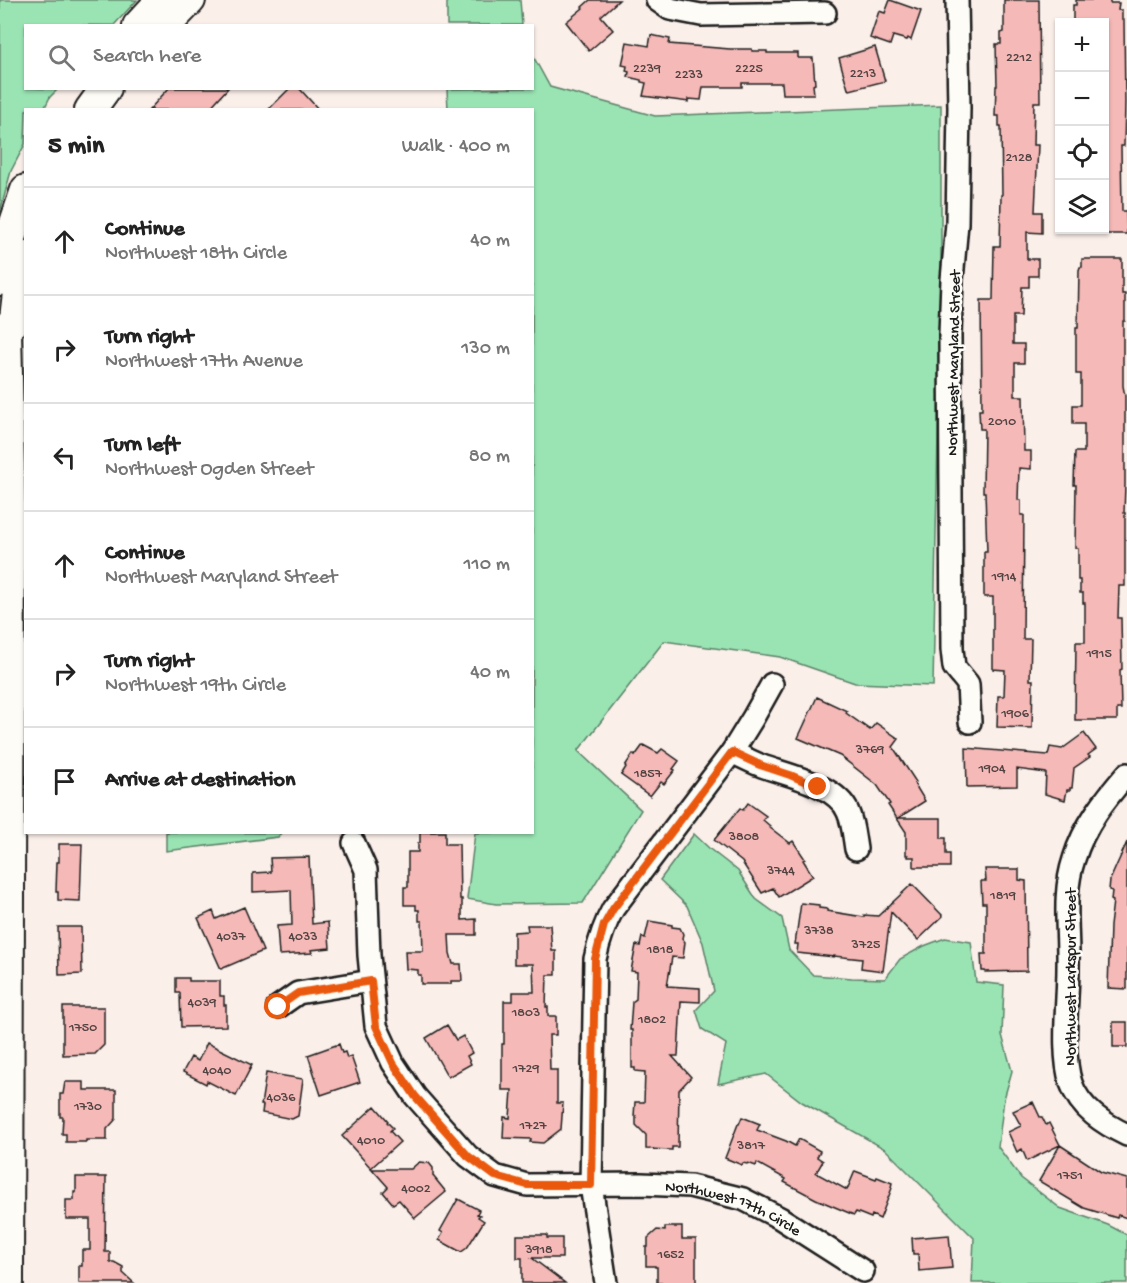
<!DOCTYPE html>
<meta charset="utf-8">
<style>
body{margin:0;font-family:"Gochi Hand",sans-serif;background:#f6f6f6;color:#222}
.controls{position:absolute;right:18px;top:18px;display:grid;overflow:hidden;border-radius:0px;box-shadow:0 2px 4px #0004}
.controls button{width:54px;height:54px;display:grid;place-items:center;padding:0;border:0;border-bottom:2px solid #e0e0e0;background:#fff;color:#222;font:30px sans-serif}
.stop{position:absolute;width:18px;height:18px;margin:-14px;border:4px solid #ea580c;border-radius:50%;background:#fff}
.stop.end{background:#ea580c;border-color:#fff;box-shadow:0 2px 6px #0008}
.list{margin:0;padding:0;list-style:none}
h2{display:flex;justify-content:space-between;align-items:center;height:78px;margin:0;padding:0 24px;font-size:26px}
h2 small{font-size:20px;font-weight:400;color:#767676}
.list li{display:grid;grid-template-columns:39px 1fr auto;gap:18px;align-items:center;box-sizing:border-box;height:108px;padding:0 24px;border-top:2px solid #e0e0e0}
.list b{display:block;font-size:22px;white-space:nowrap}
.list p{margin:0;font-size:20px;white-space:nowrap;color:#767676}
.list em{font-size:20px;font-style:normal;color:#767676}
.icon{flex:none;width:33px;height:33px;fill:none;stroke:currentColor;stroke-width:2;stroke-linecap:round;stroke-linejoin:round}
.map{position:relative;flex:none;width:1127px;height:1283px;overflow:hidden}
.search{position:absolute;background:#fff;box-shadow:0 2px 4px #0004;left:24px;top:24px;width:510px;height:66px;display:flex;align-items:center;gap:15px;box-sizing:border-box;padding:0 21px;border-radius:0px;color:#767676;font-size:22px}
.panel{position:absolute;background:#fff;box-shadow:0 2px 4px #0004;left:24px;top:108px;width:510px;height:726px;border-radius:0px}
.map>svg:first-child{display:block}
.green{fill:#9ae4b3;stroke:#5b8068;stroke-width:1.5}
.building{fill:#f5b9b7;stroke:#1c1c1c;stroke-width:1.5}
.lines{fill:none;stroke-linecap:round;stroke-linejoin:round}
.minor-casing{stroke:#1c1c1c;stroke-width:26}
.secondary-casing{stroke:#1c1c1c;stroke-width:34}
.minor{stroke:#fdfcf7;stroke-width:21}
.secondary{stroke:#fdfcf7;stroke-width:30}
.route{stroke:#ea580c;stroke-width:8}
.labels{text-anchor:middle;stroke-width:5;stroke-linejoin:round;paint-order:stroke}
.number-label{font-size:14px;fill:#524343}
.street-label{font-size:16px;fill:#1c1c1c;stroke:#fdfcf7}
</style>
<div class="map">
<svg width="1127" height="1283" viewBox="0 0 1127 1283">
<rect width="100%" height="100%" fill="#fbefea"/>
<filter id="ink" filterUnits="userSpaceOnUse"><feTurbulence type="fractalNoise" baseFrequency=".0167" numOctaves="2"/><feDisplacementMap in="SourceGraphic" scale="12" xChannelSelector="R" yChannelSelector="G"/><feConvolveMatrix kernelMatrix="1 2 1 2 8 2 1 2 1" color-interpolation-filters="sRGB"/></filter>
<g filter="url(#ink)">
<path class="green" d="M0,0h137l-23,25 -88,1v62l32,1 -8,8 -6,12 -18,1 -1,34 -14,27 -11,41z
M447,0h73l2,25h-75z
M533,56l17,31 105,29 286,-11v178l-8,403 -78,-3 -75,-26 -116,-16 -86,110 63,59 -58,93 -87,1 -29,-5 8,-66 57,-1v-722l-84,-1 -1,-20 85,-1z
M166,833v-1l115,1 -3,4 -112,14z
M694,834l17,16 27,21 18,28 26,19 7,32 24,25 39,3 33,1 15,-20 24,-13 21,-8 26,4 5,40 28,3 -2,50 10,36 -8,28 -6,48 23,31 39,30 48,17 19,10v48h-155l2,-45 -89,-89 -83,-47 -36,-28 -48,10 8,-40 -24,-15 -6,-19 18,-19 -11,-48 -16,-37 -27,-26z"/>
<path class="building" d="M590,0h29l-18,16 12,14 -24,21 -23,-29 17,-14 -1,-1z
M890,0l31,11 -10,29 -3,-2 -1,2 -14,-4 -3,9 -20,-7 9,-27 6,2z
M1004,0h35l1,102h-6l-1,43h5l-3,67h7v21l-15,-1v27h11v17h-9v11h-7l-1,29h-8v28h11v19h-9v33h8l1,55h7v18l-12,-1 -1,32h3v15h3l-1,124h8l-1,41h3l-1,48 -35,-1 1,-31h6l1,-26 -12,-1v-72h-9v-45h3l-2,-60h-2l1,-63h-4l-1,-19h3l-1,-110h12l1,-54h6l1,-51h1l-1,-69h-2v-10h-4l1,-30h1l-1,-42h5v-11l3,-1z
M1076,0h34v3h9l-1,7h4v10h2l1,82 -1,44h-3l1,65h4l1,23h-23v-212h-31v-17h3z
M651,35l19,4 -1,5 61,5h22v2h15v2h31v5h15l2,26 -2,1 1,9h-31l-1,-11h-40v4h-39l-2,13 -12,-1v3l-46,-6 3,-13 -5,-1v-2l-13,-3 1,-5 -3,-1 1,-5 -5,-1 5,-23 22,4z
M875,47l10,34 -35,9 -1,-1h-1l-9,-31z
M169,88h59l-20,22h-59z
M290,88h9l20,22h-51z
M1082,259h40v35h3v27h-2v65l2,10v89l-1,28h1v73h-6l-1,32h3l1,51 -2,1 1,39h-4v11h-42l1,-78h9v-39h-2v-10h-3v-13h-2v-32h-3l1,-63h-2l1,-33h9v-28h-11v-19h8v-31h-5v-46h2l1,-58 1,-3h2z
M817,697l30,14 -1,2 24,17 6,-7 23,16 -6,8 23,35 -2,1 11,18 -27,17h43v20h5v16h4v13h-36v-10h-6v-2h-2v-23l-18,-27 2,-1 -13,-19 -37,-29 -42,-18z
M1084,733l12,16 -8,6 2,2 -16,11 -2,20h-2v2h-3l-2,10 -20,-6 1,-21 -29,-4v17l-50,1 -1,-39 82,7 2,-8 12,2z
M643,745l15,8 4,-4 17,12 -6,8 2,1 -11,14 -3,-2 -11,14 -29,-21 5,-8 -1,-1 8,-12 2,2z
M748,803l18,13 -3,4 7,6 -1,1 21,16 3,-2 12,18 -2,1 10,16 -34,21 -6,-9 -11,5 -20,-31 -28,-22 26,-32 3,2z
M420,832h25v12h14l1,55h2v21l14,-1v16h-27l1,18 3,11h8l1,17h-11v3h-30v-9h-3v-5l-12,-1 -1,-18h18l-1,-30h-3v-11h-3v-5h-12v-18h4v-35h10v-9h2z
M1127,842v147l-19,-1 2,-62 3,-25 -2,-1 1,-9 -3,-1 1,-10z
M59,844h23l-2,57 -22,-1v-8h-2l1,-30h2z
M309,857l3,67 16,-2 2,26 -19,2 1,3 -33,2 -2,-29 15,-1 -1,-35 -38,2v-19l18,-1 -1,-14z
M985,869h34v11l7,1 1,90 -42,1v-1h-3l-1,-17h5v-51h-4l-1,-22h5z
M912,884l31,32 -25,24 -27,-28 -8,59 -22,-3 1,-9 -28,-3v1l-37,-4 1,-9h-3l6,-41 18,2v3l8,1v2l37,6v-2l14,1z
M244,907l19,44 -42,18 -23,-51 15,-7 3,8z
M649,921l23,4v2l8,1 3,6 -1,4 3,4 -2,16 -11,-1 -5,29 33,2v14l-19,-1 -3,55h-6l19,21 -12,13 -1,57h-6v3l-26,-1v-14l-10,-10v-9h-2l1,-14h9l1,-30 -10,-1v-3h-3v-38h-2l2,-28 4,-3 1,-27 -6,-1 5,-26 4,1 2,-9 3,1z
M527,925h23l2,26h4v24h-9l-1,32h2v9h8v19h-7l1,35h7v33h6l-2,26 -18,14 -13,-1 1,-3 -28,-1 1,-21 6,1 2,-28h-10v-46h2v-43h9v-9h21l-1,-28h-19v-32l14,-1z
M58,927h23l1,47 -23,1z
M176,978h13v3h31v15h4v9h2v21l-45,1 -1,-34h-4z
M63,1007h41v38l-9,9 -32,1z
M1113,1022h14v25h-14z
M447,1025l9,15 7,-4 9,17 -5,3 4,8 -23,13 -22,-39z
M207,1043l45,22 -16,31 -29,-15 -1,3 -23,-12 8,-15 7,4z
M339,1044l3,9 3,-1 2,6 4,-2 9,26 -39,13 -13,-40z
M266,1073l37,6 -5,37 -6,3 -30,-6 1,-8h-2z
M65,1082h19v8h32v29l-9,10v11h-21v2h-20v-8h-4l1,-17h-3v-23h3z
M1033,1102l7,15h2l4,8 3,-2 11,22 -33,16 -5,-12 -5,3 -9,-20 13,-6 -8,-15z
M375,1106l13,15 -1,1 6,6 -3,3 10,11 -29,26 -29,-32z
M742,1117l18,7 -3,6 29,11 9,5 4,-7 21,12 -3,6 6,4 -7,12 31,17 8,-19 21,8 1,-2 15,6 -1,4 1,1 -12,31 -8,-4 -1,3 -15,-6 -2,3 -38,-16 -32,-17 2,-3 -29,-16 -1,3 -8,-3 -1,1 -4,-1 -1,2 -17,-7 13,-34h1z
M1060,1145l41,27 26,7v39l-9,-3 -1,3 -33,-10 -45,-27z
M419,1162l10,1 4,5v8l13,16 -31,26 -16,-18 -6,4 -10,-12 5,-5 -16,-18h39z
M76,1177h30l-1,75h5v10h4l9,5v6l11,10h-55v-17h3v-16h8v-31h-24v-19h8v-8h2z
M458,1199l21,11 -2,4 3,1 -2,2 6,4 -17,27 -6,4 -22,-12 4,-7 -3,-2z
M665,1227h17v12h14v44h-39v-16h-2v-1h-9v-19h2v-9l9,-8 8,1z
M517,1235h30v3h15v20h-30l33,25h-43v-25h-5z
M949,1235l3,33 -33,3 -1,-17h-5l-1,-16z"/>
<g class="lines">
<g class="minor-casing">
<g id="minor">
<path d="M657,0l13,9 31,6 124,-2"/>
<path d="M957,0l2,108 -2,115 -5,57 -2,55 2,314 2,18 14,17 2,38"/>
<path d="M732,752c10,5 20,10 30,14 25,9 75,19 86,46 5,11 6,25 8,37"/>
<path d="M1127,774c-22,25 -43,52 -53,85 -12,36 -5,72 -6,109 0,34 -7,84 3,115 9,26 33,41 56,52"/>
<path id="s1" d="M354,843l12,27 3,85 7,71 17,37 22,33 53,60 27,20 32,9 114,-1 49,2 53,13 37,19 83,53"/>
<path d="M278,1007l20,-14 73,-12"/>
<path d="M606,1283l-15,-98 4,-226c4,-18 9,-34 18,-50l119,-157 21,-34 19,-34"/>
</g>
</g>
<g class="secondary-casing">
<path id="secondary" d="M138,26l24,-26
M165,26l25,-26
M90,110l16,-22
M0,280l3,-21 23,-69
M8,1283l2,-774 -4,-179 9,-11 5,-44 6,-19"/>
</g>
<use href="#minor" class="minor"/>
<use href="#secondary" class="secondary"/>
</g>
</g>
<g class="lines" filter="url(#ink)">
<path class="route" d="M278,1007l20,-14 73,-12 5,45 17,37 22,33 53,60 27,20 32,9h64l4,-226 9,-34 9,-16 119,-157 28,13 30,10 28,12"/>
</g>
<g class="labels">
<g class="number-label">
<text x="1019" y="61">2212</text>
<text x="647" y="72">2239</text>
<text x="749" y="72">2225</text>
<text x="863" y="77">2213</text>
<text x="689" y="78">2233</text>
<text x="1019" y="161">2128</text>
<text x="1002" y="425">2010</text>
<text x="1004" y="580">1914</text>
<text x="1099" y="657">1915</text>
<text x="1015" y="717">1906</text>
<text x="870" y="753">3769</text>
<text x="992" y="772">1904</text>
<text x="648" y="777">1857</text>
<text x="744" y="840">3808</text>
<text x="781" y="874">3744</text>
<text x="1003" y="899">1819</text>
<text x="819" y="934">3738</text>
<text x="231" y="940">4037</text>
<text x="303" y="940">4033</text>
<text x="866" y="948">3725</text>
<text x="660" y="953">1818</text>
<text x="202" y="1006">4039</text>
<text x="526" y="1016">1803</text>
<text x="652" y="1023">1802</text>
<text x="83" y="1031">1750</text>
<text x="526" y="1072">1729</text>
<text x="217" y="1074">4040</text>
<text x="281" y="1101">4036</text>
<text x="88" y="1110">1730</text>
<text x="533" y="1129">1727</text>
<text x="371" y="1144">4010</text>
<text x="751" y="1149">3817</text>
<text x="1070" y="1179">1751</text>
<text x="416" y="1192">4002</text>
<text x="539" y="1253">3918</text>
<text x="671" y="1258">1652</text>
</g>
<g class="street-label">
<text transform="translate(952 363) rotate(-89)" y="6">Northwest Maryland Street</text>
<text transform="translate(1069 977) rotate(-90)" y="6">Northwest Larkspur Street</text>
<text dy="6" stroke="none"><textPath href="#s1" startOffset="624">Northwest 17th Circle</textPath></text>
</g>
</g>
</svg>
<div class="controls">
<button>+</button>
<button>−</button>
<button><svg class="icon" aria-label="locate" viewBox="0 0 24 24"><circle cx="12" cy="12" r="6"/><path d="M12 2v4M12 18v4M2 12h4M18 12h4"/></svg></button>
<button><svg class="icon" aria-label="layers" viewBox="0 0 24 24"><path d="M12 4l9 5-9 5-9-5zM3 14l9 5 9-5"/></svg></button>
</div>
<div class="stop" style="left:278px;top:1007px"></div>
<div class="stop end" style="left:818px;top:787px"></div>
<div class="search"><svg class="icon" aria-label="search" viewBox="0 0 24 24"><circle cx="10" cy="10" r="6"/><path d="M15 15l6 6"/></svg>Search here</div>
<section class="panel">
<h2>5 min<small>Walk · 400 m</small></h2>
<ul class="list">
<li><svg class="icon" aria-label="ahead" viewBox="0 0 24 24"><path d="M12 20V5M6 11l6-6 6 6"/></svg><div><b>Continue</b><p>Northwest 18th Circle</p></div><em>40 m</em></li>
<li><svg class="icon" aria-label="right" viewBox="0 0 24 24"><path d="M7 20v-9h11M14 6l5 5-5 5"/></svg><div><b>Turn right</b><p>Northwest 17th Avenue</p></div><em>130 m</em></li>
<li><svg class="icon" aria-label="left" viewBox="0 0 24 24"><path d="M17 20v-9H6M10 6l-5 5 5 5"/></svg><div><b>Turn left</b><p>Northwest Ogden Street</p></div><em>80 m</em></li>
<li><svg class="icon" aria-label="ahead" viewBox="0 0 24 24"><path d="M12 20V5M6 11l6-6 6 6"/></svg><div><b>Continue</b><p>Northwest Maryland Street</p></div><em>110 m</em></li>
<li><svg class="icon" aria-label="right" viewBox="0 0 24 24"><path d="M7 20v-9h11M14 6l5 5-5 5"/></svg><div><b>Turn right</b><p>Northwest 19th Circle</p></div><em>40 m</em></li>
<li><svg class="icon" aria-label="arrive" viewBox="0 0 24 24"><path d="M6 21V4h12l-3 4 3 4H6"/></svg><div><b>Arrive at destination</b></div></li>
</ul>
</section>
</div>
